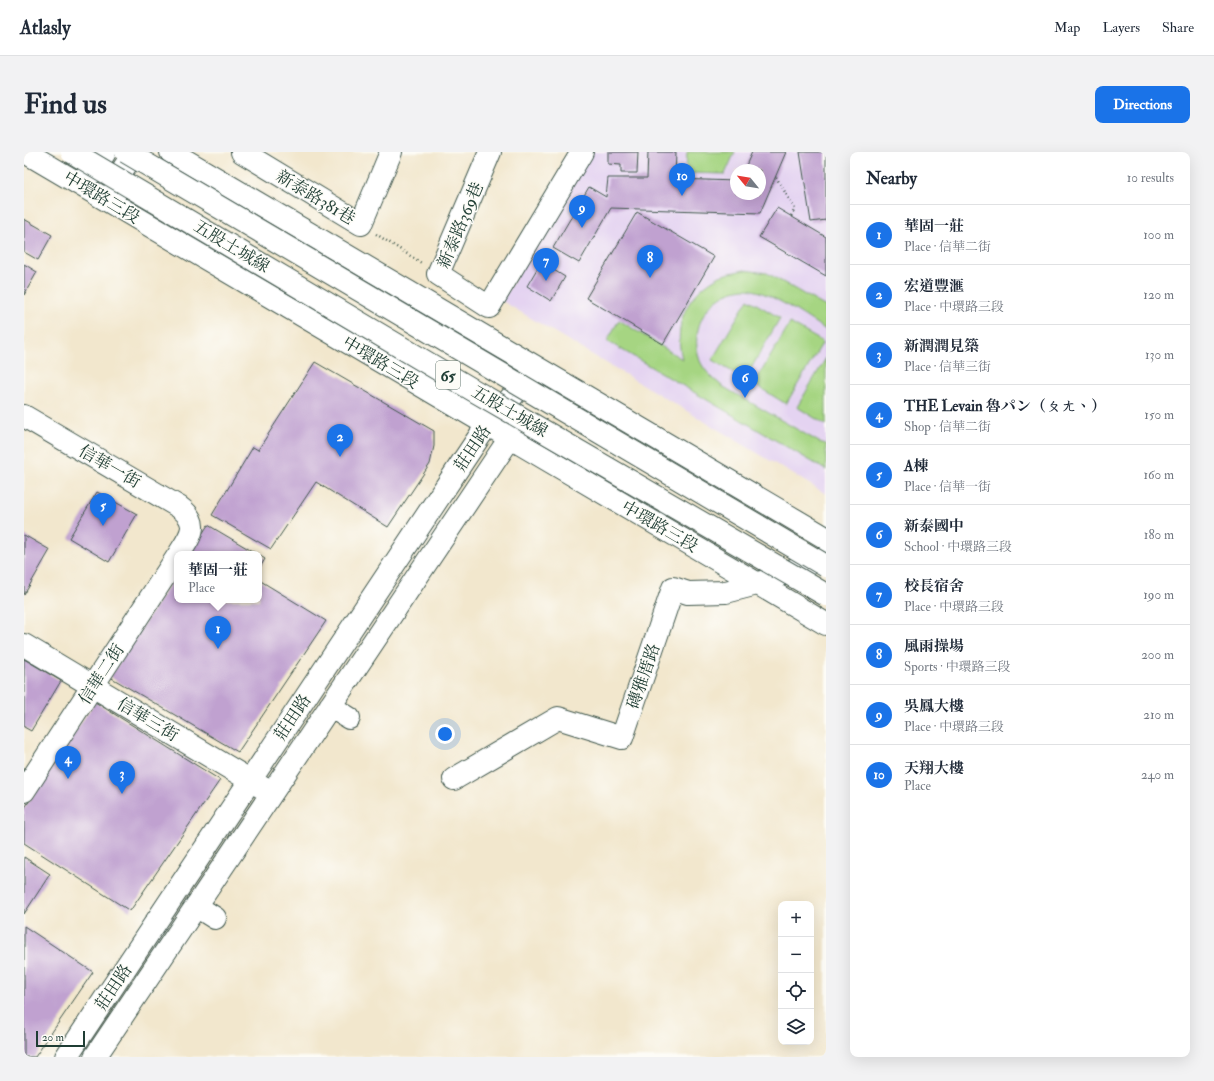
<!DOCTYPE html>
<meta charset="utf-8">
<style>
body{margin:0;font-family:"IM FELL Double Pica","Noto Serif TC","Noto Serif JP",serif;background:#f2f2f3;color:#1f2937}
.controls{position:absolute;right:12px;bottom:12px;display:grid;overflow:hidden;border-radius:8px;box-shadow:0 4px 16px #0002}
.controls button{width:36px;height:36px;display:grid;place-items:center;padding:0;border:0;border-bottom:1px solid #e0e1e3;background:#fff;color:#1f2937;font:20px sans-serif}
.compass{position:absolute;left:706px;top:12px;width:36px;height:36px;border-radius:50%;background:#fff;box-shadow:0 4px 16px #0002;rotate:300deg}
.scale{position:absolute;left:12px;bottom:10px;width:49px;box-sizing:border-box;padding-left:4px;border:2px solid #1f3d34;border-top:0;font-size:11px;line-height:14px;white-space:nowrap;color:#1f3d34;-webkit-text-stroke:3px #fdfcf7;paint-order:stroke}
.you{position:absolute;left:421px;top:582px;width:14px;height:14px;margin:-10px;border:3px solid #fff;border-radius:50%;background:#1a73e8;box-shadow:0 0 0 6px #1a73e833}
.badge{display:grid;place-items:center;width:26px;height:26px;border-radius:50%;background:#1a73e8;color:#fff;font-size:13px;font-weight:700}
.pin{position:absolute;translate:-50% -33px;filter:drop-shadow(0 1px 2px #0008)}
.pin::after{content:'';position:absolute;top:21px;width:14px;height:12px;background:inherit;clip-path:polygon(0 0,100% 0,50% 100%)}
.popup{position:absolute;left:150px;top:399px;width:88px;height:52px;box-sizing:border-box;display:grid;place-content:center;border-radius:8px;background:#fff;filter:drop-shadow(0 1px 3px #0005);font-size:13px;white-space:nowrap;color:#747a83}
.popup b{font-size:15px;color:#1f2937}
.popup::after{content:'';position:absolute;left:50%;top:100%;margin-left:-8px;border:8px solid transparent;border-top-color:#fff}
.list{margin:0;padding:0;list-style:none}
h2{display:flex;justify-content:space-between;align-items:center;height:52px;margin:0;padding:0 16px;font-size:17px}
h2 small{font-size:13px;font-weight:400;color:#747a83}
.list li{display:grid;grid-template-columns:26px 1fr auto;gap:12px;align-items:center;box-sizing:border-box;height:60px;padding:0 16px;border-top:1px solid #e0e1e3}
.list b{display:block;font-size:15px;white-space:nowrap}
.list p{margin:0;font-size:13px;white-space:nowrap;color:#747a83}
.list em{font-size:13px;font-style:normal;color:#747a83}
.icon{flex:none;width:22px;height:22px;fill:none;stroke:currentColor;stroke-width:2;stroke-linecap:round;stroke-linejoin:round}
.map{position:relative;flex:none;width:802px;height:905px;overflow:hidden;border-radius:8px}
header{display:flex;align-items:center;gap:24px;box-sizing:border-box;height:56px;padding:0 20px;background:#fff;border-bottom:1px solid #e0e1e3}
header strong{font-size:19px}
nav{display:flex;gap:22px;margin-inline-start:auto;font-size:14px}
.intro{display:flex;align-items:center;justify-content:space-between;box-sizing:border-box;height:96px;padding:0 24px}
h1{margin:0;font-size:28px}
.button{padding:10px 18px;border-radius:8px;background:#1a73e8;color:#fff;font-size:14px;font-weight:700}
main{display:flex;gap:24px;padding:0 24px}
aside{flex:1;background:#fff;border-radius:8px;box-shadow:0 4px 16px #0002}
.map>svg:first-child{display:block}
.built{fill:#e4d3f1;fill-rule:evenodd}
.green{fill:#a6d582;stroke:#62895b}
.building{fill:#c0a1d0}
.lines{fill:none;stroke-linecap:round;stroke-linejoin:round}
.minor-casing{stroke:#3f564b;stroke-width:24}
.path{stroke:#3f564b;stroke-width:2.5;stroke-dasharray:1 3;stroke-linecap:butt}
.minor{stroke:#fff;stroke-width:22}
.highway-bridge-casing{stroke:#3f564b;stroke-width:24;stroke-linecap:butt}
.highway-bridge{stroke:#fff;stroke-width:22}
.labels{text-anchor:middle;stroke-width:3;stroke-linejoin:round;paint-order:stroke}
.shield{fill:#fdfcf7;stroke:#62766e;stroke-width:1}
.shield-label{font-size:16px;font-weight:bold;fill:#1f3d34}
.street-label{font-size:17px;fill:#1f3d34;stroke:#fdfcf7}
</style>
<header>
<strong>Atlasly</strong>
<nav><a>Map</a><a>Layers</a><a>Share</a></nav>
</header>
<div class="intro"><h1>Find us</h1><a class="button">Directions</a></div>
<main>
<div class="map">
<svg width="802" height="905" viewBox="0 0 802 905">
<rect width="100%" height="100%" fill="#fdfcf7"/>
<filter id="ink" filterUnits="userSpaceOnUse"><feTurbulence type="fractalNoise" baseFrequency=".025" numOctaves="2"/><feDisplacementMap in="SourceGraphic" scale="8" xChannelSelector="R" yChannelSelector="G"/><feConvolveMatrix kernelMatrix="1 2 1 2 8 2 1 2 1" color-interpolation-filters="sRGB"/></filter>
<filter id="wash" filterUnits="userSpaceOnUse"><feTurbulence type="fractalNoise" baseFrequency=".012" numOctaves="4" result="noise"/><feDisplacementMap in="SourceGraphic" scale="16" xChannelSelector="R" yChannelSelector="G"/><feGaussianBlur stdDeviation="0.9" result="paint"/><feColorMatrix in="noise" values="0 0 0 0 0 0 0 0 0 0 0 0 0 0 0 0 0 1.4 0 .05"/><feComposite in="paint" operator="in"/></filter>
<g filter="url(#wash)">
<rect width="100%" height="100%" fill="#f2e7cd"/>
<path class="built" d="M566,0h236v342l-324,-193zM712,18h24v24h-24z"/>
<path class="green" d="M663,0h48l-10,22 -39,-1z
M720,118l23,3 59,34v23c-19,-12 -61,-42 -82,-41 -35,3 -56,39 -44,72 5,11 14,18 22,25l97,56 7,2v26l-219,-129 12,-21 63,39c-9,-36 5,-66 38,-83 7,-3 17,-4 24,-6z
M724,147l32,19 -35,61 -33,-19z
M766,171l33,19 -37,62 -32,-20z
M802,206v67l-29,-18z"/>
<g id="blocks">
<path class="building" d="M584,0h30l-1,21h-16v-8l-13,-1z
M624,0h28l-1,27 61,2v13h24v-24h-16l8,-18h34l-26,61 -149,-5 -32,55 -26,-15 36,-61 17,10 2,-19h39z
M776,0h26v68l-15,2z
M753,56l49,29v39l-67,-39z
M613,60l77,45 -51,87 -77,-46z
M0,67l28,16 -14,25 -14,-8z
M517,110l24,15 -14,24 -24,-15z
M0,112l13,8 -13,23z
M291,210l119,69v15l-4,18 -42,63 -72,-45 -45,67 -59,-34 41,-68 5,3z
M73,340l40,22 -28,48 -40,-24z
M184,373l49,29h-68z
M0,383l26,15 -26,45z
M235,403l6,4 -6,10z
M153,421v27h82v-20l67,41 -88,131 -128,-75z
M0,507l37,22 -30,50 -7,-4z
M71,550l125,78 -90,131 -106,-68v-34z
M0,705l26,17 -26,40z
M0,774l69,46 -58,85h-11z"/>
</g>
</g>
<g filter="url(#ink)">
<use href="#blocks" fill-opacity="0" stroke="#3f564b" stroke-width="1"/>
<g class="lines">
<g class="minor-casing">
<path id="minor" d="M1,0l801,472
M147,0l655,386
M218,0l119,72 30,-72
M466,0l-52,122 51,33 93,-155
M58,27l11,-7 12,-20
M90,45c1,-18 11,-34 24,-45
M0,264l155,91c22,16 12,28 0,47
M0,493l239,143
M306,554l19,12
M430,627l104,-61 64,20 51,-150 15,5 38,-1 31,-8 69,-27
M0,639l153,-234
M172,754l19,12
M42,905l421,-632 50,-57
M71,905l415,-619 5,-13"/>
</g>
<path class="path" d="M752,25l19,32 -4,7
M352,82l47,30"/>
<use href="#minor" class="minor"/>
<g class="highway-bridge-casing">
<path id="highway-bridge" d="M48,0l401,238 353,205
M102,0l700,414"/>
</g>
<use href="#highway-bridge" class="highway-bridge"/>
</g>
</g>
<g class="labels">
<rect class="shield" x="412" y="209" width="24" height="28" rx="3"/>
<g class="shield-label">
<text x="424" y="229">65</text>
</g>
<g class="street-label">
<text transform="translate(78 45) rotate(31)" y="6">中環路三段</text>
<text transform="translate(292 45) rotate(31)" y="6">新泰路381巷</text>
<text transform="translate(436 73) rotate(-67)" y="6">新泰路369巷</text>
<text transform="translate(208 94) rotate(31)" y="6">五股土城線</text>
<text transform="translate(357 210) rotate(31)" y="6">中環路三段</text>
<text transform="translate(486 259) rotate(30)" y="6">五股土城線</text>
<text transform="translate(448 296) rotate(-56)" y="6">莊田路</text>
<text transform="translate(86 314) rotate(30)" y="6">信華一街</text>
<text transform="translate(636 374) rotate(30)" y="6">中環路三段</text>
<text transform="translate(77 522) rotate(-57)" y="6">信華二街</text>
<text transform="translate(619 524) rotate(-71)" y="6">磚雅厝路</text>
<text transform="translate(268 565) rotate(-56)" y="6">莊田路</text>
<text transform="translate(124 567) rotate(31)" y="6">信華三街</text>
<text transform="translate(89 835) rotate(-56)" y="6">莊田路</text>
</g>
</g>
</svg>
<div class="controls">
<button>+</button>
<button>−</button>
<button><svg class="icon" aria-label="locate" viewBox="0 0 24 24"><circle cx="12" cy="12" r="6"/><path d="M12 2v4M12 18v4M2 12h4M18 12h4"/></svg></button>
<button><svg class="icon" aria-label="layers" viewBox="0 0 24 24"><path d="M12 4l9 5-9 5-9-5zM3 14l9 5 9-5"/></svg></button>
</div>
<svg class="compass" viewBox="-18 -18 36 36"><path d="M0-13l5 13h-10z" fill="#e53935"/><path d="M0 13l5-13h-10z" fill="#747a83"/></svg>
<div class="scale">20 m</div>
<div class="you"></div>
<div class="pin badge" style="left:194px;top:497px">1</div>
<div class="popup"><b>華固一莊</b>Place</div>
<div class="pin badge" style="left:316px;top:305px">2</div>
<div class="pin badge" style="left:98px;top:642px">3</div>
<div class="pin badge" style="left:44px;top:627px">4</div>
<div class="pin badge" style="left:79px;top:374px">5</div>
<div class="pin badge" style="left:721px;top:246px">6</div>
<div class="pin badge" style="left:522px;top:129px">7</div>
<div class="pin badge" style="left:626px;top:126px">8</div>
<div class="pin badge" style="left:558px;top:76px">9</div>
<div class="pin badge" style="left:658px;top:44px">10</div>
</div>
<aside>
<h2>Nearby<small>10 results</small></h2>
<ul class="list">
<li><span class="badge">1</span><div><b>華固一莊</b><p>Place · 信華二街</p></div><em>100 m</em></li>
<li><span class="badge">2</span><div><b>宏道豐滙</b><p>Place · 中環路三段</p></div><em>120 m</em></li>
<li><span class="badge">3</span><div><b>新潤潤見築</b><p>Place · 信華三街</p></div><em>130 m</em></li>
<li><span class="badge">4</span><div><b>THE Levain 魯パン（ㄆㄤ、）</b><p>Shop · 信華二街</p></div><em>150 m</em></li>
<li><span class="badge">5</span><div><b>A棟</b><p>Place · 信華一街</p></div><em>160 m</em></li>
<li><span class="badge">6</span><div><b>新泰國中</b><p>School · 中環路三段</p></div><em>180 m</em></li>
<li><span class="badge">7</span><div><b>校長宿舍</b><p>Place · 中環路三段</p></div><em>190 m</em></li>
<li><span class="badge">8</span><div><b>風雨操場</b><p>Sports · 中環路三段</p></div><em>200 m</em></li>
<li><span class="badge">9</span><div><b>吳鳳大樓</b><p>Place · 中環路三段</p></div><em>210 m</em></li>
<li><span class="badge">10</span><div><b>天翔大樓</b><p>Place</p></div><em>240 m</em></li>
</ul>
</aside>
</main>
